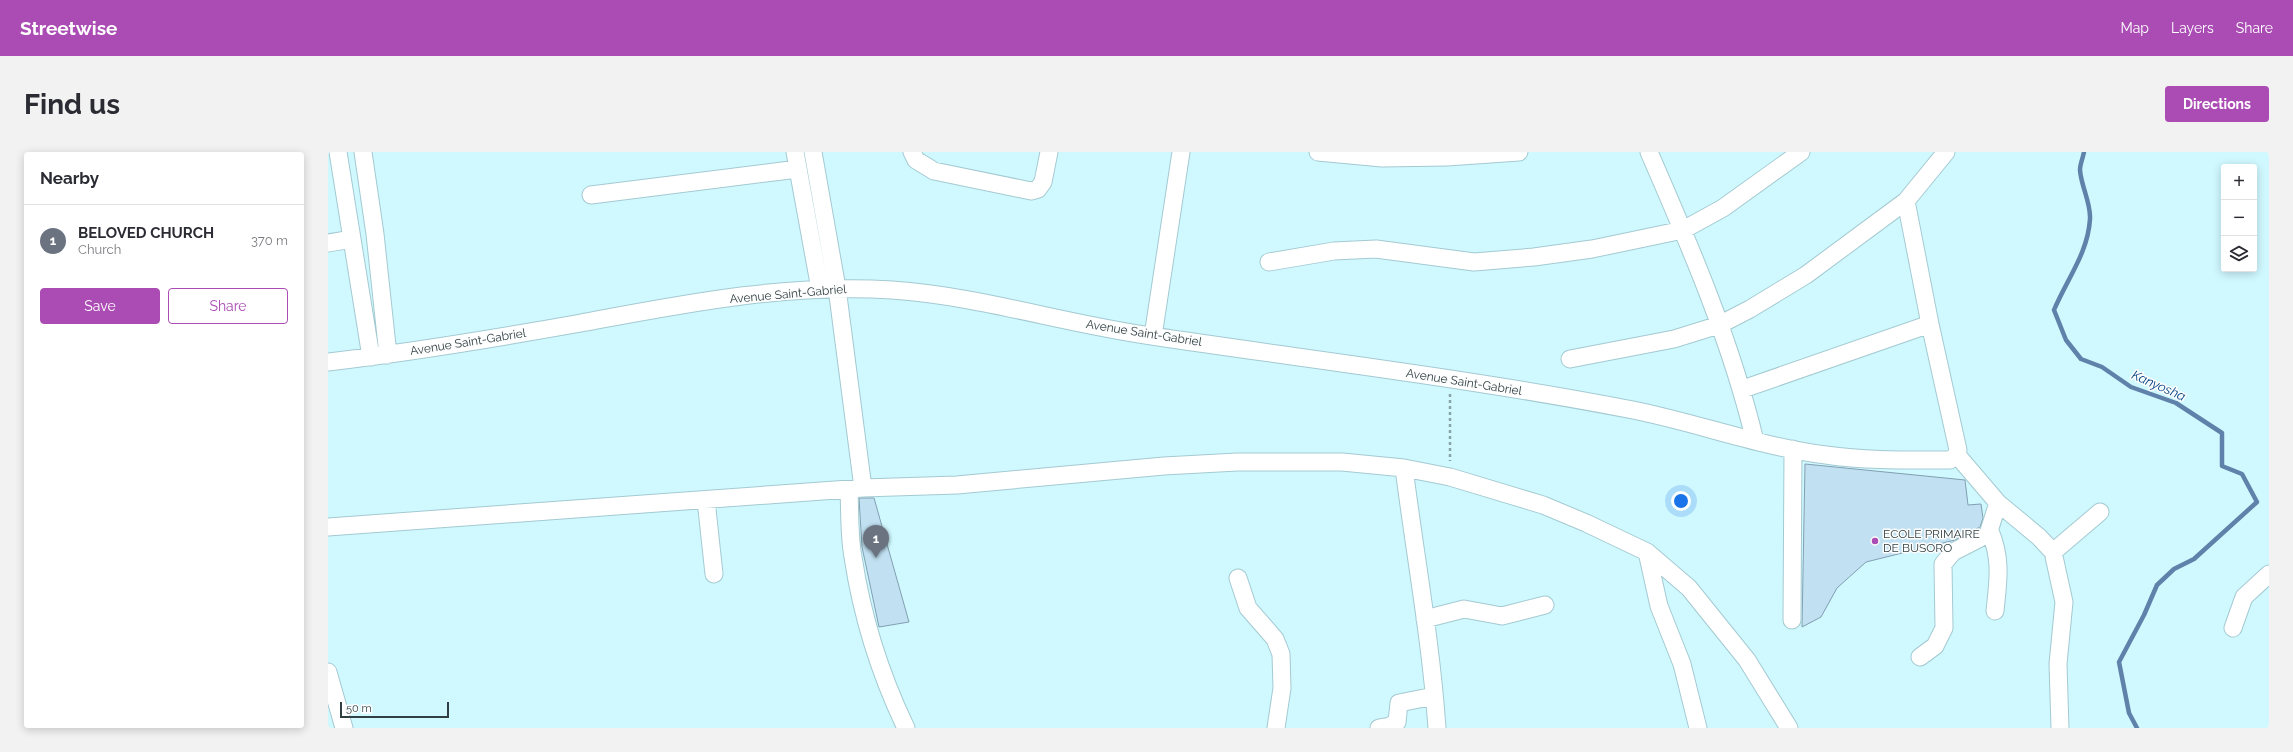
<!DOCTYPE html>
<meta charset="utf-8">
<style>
body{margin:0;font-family:Raleway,sans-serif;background:#f2f2f3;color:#2b2b33}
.controls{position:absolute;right:12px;top:12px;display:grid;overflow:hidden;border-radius:4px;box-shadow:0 2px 10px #0003}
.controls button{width:36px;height:36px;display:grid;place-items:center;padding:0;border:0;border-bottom:1px solid #e1e1e2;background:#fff;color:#2b2b33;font:20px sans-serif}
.scale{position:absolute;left:12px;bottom:10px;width:109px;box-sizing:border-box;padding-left:4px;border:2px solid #303f42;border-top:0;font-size:11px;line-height:14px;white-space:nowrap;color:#303f42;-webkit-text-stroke:3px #fdfdfd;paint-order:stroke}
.you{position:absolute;left:1353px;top:349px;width:14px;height:14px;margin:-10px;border:3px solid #fff;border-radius:50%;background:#1a73e8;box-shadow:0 0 0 6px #1a73e833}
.badge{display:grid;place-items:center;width:26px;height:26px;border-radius:50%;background:#ab4cb4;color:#fff;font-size:13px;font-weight:700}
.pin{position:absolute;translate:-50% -33px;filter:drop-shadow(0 1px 2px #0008)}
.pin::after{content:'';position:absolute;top:21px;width:14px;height:12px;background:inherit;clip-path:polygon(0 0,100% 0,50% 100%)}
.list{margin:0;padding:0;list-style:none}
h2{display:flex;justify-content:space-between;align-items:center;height:52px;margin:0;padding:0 16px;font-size:17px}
h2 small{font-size:13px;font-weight:400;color:#7c7c81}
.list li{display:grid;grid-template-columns:26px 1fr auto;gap:12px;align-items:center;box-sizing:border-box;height:72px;padding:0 16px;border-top:1px solid #e1e1e2}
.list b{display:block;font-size:15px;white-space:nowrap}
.list p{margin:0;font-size:13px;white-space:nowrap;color:#7c7c81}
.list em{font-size:13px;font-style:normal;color:#7c7c81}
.actions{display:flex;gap:8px;padding:12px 16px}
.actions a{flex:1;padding:9px 0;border:1px solid #ab4cb4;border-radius:4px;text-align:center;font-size:14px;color:#ab4cb4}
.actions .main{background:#ab4cb4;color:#fff}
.icon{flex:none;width:22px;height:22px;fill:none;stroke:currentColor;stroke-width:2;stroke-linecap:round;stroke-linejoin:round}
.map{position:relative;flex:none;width:1941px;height:576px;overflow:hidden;border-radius:4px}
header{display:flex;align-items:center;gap:24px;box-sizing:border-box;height:56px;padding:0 20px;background:#ab4cb4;color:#fff}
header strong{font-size:19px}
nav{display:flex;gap:22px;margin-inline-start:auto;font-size:14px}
.intro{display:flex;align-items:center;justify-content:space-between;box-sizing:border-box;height:96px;padding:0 24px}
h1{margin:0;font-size:28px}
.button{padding:10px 18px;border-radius:4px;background:#ab4cb4;color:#fff;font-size:14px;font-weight:700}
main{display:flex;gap:24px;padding:0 24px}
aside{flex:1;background:#fff;border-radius:4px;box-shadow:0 2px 10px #0003}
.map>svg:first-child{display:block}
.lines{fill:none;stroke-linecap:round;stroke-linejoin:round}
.stream{stroke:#5f82aa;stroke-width:4.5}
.building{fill:#c1e1f2;stroke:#819fb0}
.minor-casing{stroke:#a4cad1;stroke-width:19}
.path{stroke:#86a3a8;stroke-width:2.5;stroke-dasharray:3 3;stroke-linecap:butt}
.minor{stroke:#fff;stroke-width:17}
.poi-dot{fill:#ab4cb4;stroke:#fdfdfd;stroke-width:1.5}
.labels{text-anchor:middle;stroke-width:3;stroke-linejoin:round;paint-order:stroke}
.street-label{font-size:12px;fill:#303f42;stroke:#fdfdfd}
.poi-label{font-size:12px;fill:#303f42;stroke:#fdfdfd;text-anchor:start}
.water-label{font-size:13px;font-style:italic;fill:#024183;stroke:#fdfdfd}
</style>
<header>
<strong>Streetwise</strong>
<nav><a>Map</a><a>Layers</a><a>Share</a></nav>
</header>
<div class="intro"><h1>Find us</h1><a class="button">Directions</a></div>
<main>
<aside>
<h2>Nearby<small></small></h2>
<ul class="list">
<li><span class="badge" style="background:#6b7280">1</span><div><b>BELOVED CHURCH</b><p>Church</p></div><em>370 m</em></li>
</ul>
<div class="actions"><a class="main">Save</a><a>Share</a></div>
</aside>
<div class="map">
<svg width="1941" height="576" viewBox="0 0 1941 576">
<rect width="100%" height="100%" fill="#d0f8ff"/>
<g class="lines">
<path class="stream" d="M1756,0c-1,6 -4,12 -4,18 1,16 11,33 10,49 -2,34 -23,60 -36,91l12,30 15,19 21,8 29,20 45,16 46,30v33l20,8 15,28 -63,57 -20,10 -17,16 -13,30 -25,47 10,51 8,15"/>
</g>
<path class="building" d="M1477,312l160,16 3,25 13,-1 2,14 -3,9 -25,13 -89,22 -29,26 -16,29 -19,10z
M531,346h15l35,124 -30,5 -17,-80z"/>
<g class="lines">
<g class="minor-casing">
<path id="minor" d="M10,0l33,205
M35,0l12,82 13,121
M467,0l25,137
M485,0l24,136 26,200
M584,0l4,8 18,11 97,20 7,-2 5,-7 6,-30
M990,0l64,6 65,-1 72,-5
M1321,0c41,94 82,189 106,289
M263,43l207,-26
M1578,49l24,123 28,126 -1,5
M0,91l24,-4
M941,110l65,-11 42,-2 98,13 60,-5 58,-8 91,-19 40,-22 78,-56
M825,184l28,-184
M1242,207l104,-20 45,-14 31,-16 56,-34 100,-74 40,-49
M0,210c85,-10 169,-24 253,-39 102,-19 207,-40 311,-33 88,6 173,34 260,46 160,24 322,43 481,74 65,13 128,37 193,45 41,6 83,5 124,5l7,-5
M1415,237l187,-65
M1629,303l41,48 41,34 14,15 11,50 -6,62 2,64
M1076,316c11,87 27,173 33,260
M521,338c1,22 0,45 4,67 9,59 27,117 53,171
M378,348l8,74
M0,375l535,-39 94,-3 207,-19 73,-4h105l62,6 46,9 93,28 43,18 61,29 42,36 58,72 42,68
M1662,379c12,29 8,50 5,80
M1319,400l12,54 23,58 16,64
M1725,400l47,-40
M910,426l10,30 27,31 6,15 1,34 -6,40
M1097,467l39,-10 38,7 43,-11
M1464,468l1,-171
M1905,476l11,-31 25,-23
M1592,505l15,-11 9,-18 -1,-64 10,-12 35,-18 10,-31
M0,520l16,56
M1051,576l11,-2 7,-4 2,-19 35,-7"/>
</g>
<path class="path" d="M1122,242v67"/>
<use href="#minor" class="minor"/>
</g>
<circle class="poi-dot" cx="1547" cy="389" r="4"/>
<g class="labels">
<g class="street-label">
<text transform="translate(460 142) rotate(-5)" y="4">Avenue Saint-Gabriel</text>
<text transform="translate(816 181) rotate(9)" y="4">Avenue Saint-Gabriel</text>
<text transform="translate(140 190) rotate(-9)" y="4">Avenue Saint-Gabriel</text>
<text transform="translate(1136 230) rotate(9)" y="4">Avenue Saint-Gabriel</text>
</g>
<g class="poi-label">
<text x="1555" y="386">ECOLE PRIMAIRE<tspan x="1555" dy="14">DE BUSORO</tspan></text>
</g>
<g class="water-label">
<text transform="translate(1831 233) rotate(24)" y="5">Kanyosha</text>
</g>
</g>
</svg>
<div class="controls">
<button>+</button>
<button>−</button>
<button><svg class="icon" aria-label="layers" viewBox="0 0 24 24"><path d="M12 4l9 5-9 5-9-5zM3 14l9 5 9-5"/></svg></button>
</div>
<div class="scale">50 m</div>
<div class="you"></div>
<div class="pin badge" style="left:548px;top:406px;background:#6b7280">1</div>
</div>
</main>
